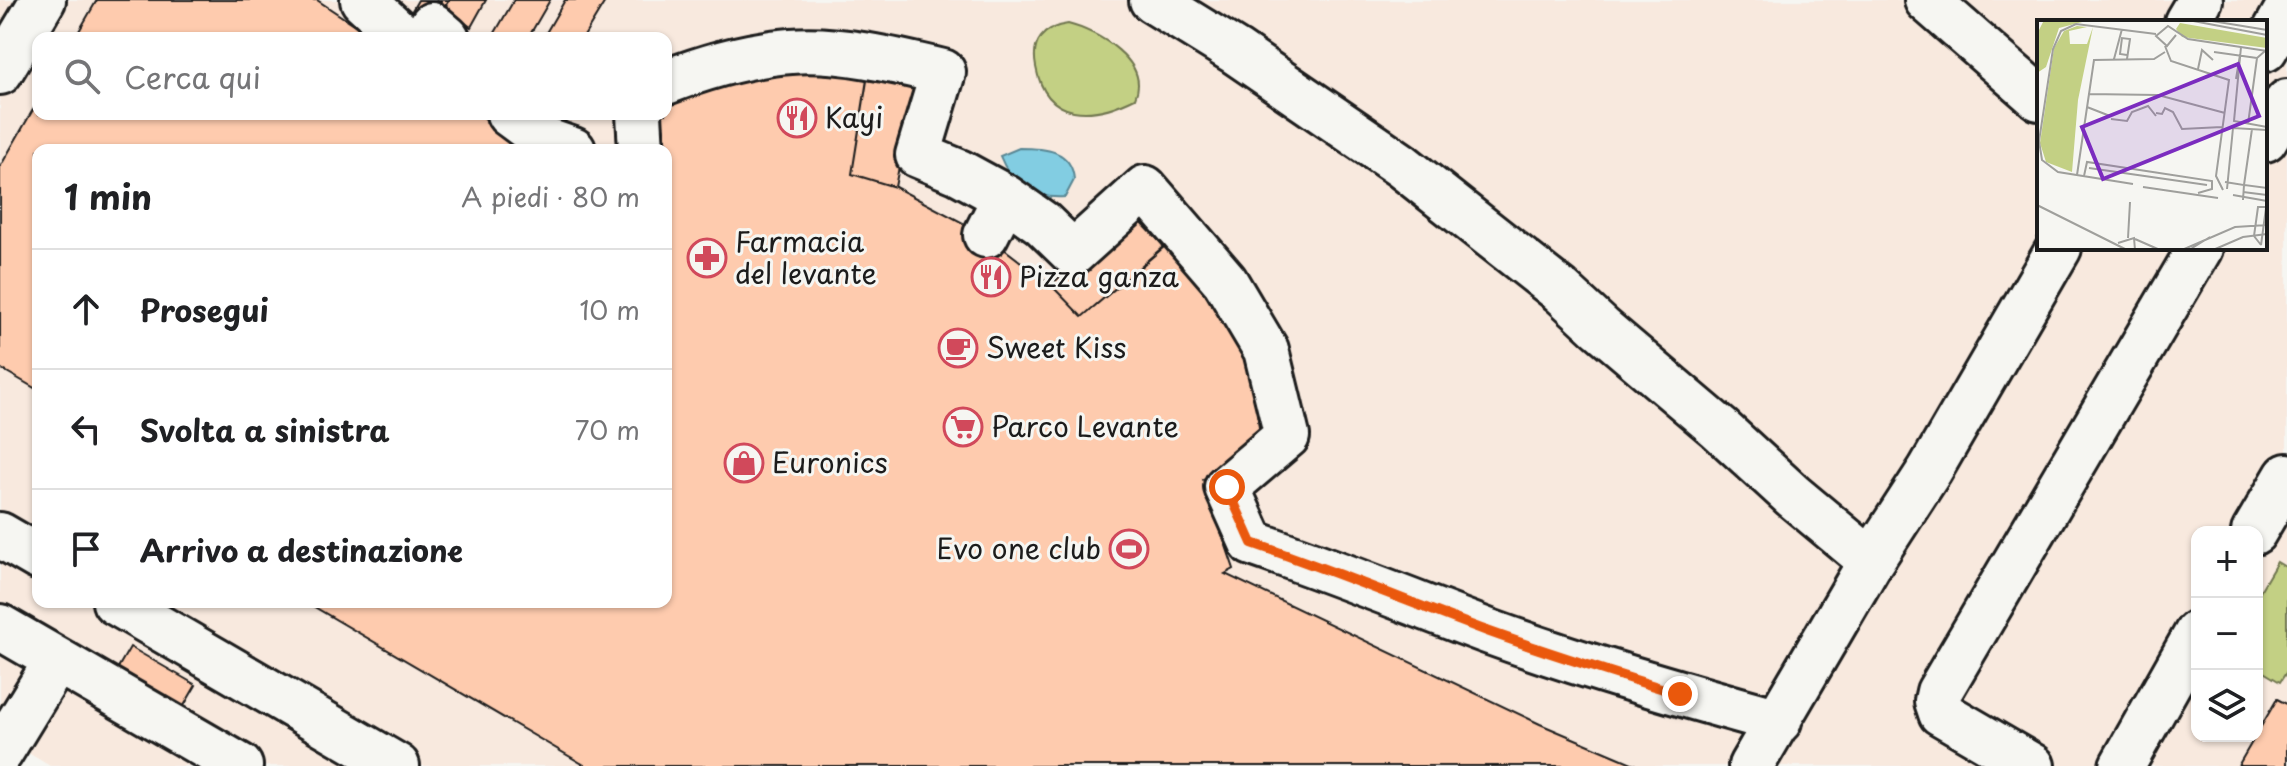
<!DOCTYPE html>
<html lang="it">
<meta charset="utf-8">
<style>
body{margin:0;font-family:"Playpen Sans",sans-serif;background:#f6f6f6;color:#202124}
.controls{position:absolute;right:24px;bottom:24px;display:grid;overflow:hidden;border-radius:16px;box-shadow:0 2px 6px #0004}
.controls button{width:72px;height:72px;display:grid;place-items:center;padding:0;border:0;border-bottom:2px solid #e0e0e0;background:#fff;color:#202124;font:40px sans-serif}
.stop{position:absolute;width:24px;height:24px;margin:-18px;border:6px solid #ea580c;border-radius:50%;background:#fff}
.stop.end{background:#ea580c;border-color:#fff;box-shadow:0 2px 8px #0008}
.list{margin:0;padding:0;list-style:none}
h2{display:flex;justify-content:space-between;align-items:center;height:104px;margin:0;padding:0 32px;font-size:34px}
h2 small{font-size:26px;font-weight:400;color:#757577}
.list li{display:grid;grid-template-columns:52px 1fr auto;gap:24px;align-items:center;box-sizing:border-box;height:120px;padding:0 32px;border-top:2px solid #e0e0e0}
.list b{display:block;font-size:30px;white-space:nowrap}
.list em{font-size:26px;font-style:normal;color:#757577}
.icon{flex:none;width:44px;height:44px;fill:none;stroke:currentColor;stroke-width:2;stroke-linecap:round;stroke-linejoin:round}
.map{position:relative;flex:none;width:2287px;height:766px;overflow:hidden}
.search{position:absolute;background:#fff;box-shadow:0 2px 6px #0004;left:32px;top:32px;width:640px;height:88px;display:flex;align-items:center;gap:20px;box-sizing:border-box;padding:0 28px;border-radius:16px;color:#757577;font-size:30px}
.panel{position:absolute;background:#fff;box-shadow:0 2px 6px #0004;left:32px;top:144px;width:640px;height:464px;border-radius:16px}
.map>svg:first-child{display:block}
.built{fill:#f8e9de;fill-rule:evenodd}
.green{fill:#c3d084;stroke:#707650;stroke-width:2}
.water{fill:#82cde2;stroke:#598693;stroke-width:2}
.building{fill:#fecbae;stroke:#1c1c1c;stroke-width:2}
.lines{fill:none;stroke-linecap:round;stroke-linejoin:round}
.minor-casing{stroke:#1c1c1c;stroke-width:50}
.minor{stroke:#f6f6f2;stroke-width:44}
.route{stroke:#ea580c;stroke-width:10}
.labels{text-anchor:middle;stroke-width:6;stroke-linejoin:round;paint-order:stroke}
.poi-label{font-size:28px;fill:#1c1c1c;stroke:#f6f6f2;text-anchor:start}
.inset-road{fill:none;stroke:#9f9f9c;stroke-width:2}
.view{fill:#7b2cbf;fill-opacity:0.15;stroke:#7b2cbf;stroke-width:4}
.inset-edge{fill:none;stroke:#1c1c1c;stroke-width:4}
</style>
<div class="map">
<svg width="2287" height="766" viewBox="0 0 2287 766">
<rect width="100%" height="100%" fill="#f6f6f2"/>
<filter id="ink" filterUnits="userSpaceOnUse"><feTurbulence type="fractalNoise" baseFrequency=".0125" numOctaves="2"/><feDisplacementMap in="SourceGraphic" scale="16" xChannelSelector="R" yChannelSelector="G"/><feConvolveMatrix kernelMatrix="1 2 1 2 8 2 1 2 1" color-interpolation-filters="sRGB"/></filter>
<g filter="url(#ink)">
<path class="built" d="M0,0h2287v766h-2237l-50,-30zM2039,22h226v226h-226zM38,38h628v76h-628zM38,150h628v452h-628zM2197,532h60v204h-60z"/>
<path class="green" d="M1068,24c29,7 83,38 67,74 -42,21 -89,24 -99,-31 -5,-25 7,-40 32,-43z
M2277,562l10,6v103l-7,11 -23,-14v-72z"/>
<path class="water" d="M1019,148c25,0 53,1 55,32l-9,17c-28,3 -55,-14 -65,-41z"/>
<path class="building" d="M97,0h220l57,38h-299z
M418,0h31l-5,8 -48,30z
M449,0h37l-15,27 -27,-19z
M514,0h36l-22,38h-36z
M565,0h41l-23,38h-40z
M870,62l-18,112 43,13 91,48 65,50 31,32 89,-76 37,44 33,61 15,58 6,47 -59,28 31,90 -9,5 315,150 99,42h-1053l-280,-164h360v-427l6,-2 -11,-59h5v-20l41,-15z
M868,73l47,13 -20,101 -43,-13z
M38,101v13h441l50,36h-491v240l-38,-22v-201z
M1131,212l33,34 -82,71 -31,-32z
M130,647l66,38 -15,26 -66,-38z
M2277,699l10,5v62h-49z"/>
<g class="lines">
<g class="minor-casing">
<path id="minor" d="M363,0l36,33
M1152,0l84,52 165,113 160,126 40,37 118,100 74,68 78,65
M1927,0l112,98
M2187,22l13,-22
M432,25l15,13
M2265,49l22,-39
M0,72l43,-72
M666,82c39,-15 83,-28 125,-31 48,-4 106,10 152,21l-25,83 41,17 46,25 -19,38
M509,114l35,26 29,10
M639,114l2,36
M2265,139l22,-37
M1005,197l37,26 31,30 72,-65 80,93 41,69 21,86 -60,51 25,56c79,27 156,58 235,88 96,35 194,63 292,90
M2254,532l33,-56
M0,535l38,22
M115,602l282,164
M0,627l240,139
M0,753l57,-93
M1751,766l120,-205 59,-91 129,-222
M2032,766l-91,-53 -4,-12 2,-9 261,-444
M2122,766l75,-133"/>
</g>
<use href="#minor" class="minor"/>
</g>
</g>
<g class="lines" filter="url(#ink)">
<path class="route" d="M1227,487l25,56c79,27 157,59 235,88 64,23 128,43 193,63"/>
</g>
<defs>
<g id="restaurant-ring" transform="scale(2)"><circle r="9.5" fill="#f6f6f2" stroke="#d1495b" stroke-width="1.5"/><path d="M-5-6h1v4h1v-4h1v4h1v-4h1v5L-1.5 .5V6h-2V.5L-5-1ZM5-6V6H3V1.5H1.5Q1.5-4 5-6Z" fill="#d1495b"/></g>
<g id="pharmacy-ring" transform="scale(2)"><circle r="9.5" fill="#f6f6f2" stroke="#d1495b" stroke-width="1.5"/><path d="M-2-6h4v4h4v4h-4v4h-4v-4h-4v-4h4Z" fill="#d1495b"/></g>
<g id="cafe-ring" transform="scale(2)"><circle r="9.5" fill="#f6f6f2" stroke="#d1495b" stroke-width="1.5"/><path d="M-5.5-4.5H6V0H3Q3 3.5 0 3.5H-2.5Q-5.5 3.5-5.5 0ZM3-3.2v2h1.7v-2ZM-6 4.5H4V6H-6Z" fill="#d1495b"/></g>
<g id="supermarket-ring" transform="scale(2)"><circle r="9.5" fill="#f6f6f2" stroke="#d1495b" stroke-width="1.5"/><path d="M-6-5.5h2.5l.6 2H6L4.5 2H-2.5L-4.4-4H-6ZM-1.5 3.2a1.3 1.3 0 1 0 .1 0ZM3 3.2a1.3 1.3 0 1 0 .1 0Z" fill="#d1495b"/></g>
<g id="shop-ring" transform="scale(2)"><circle r="9.5" fill="#f6f6f2" stroke="#d1495b" stroke-width="1.5"/><path d="M-5-2.5h2.3a2.7 3.5 0 0 1 5.4 0H5L5.5 6h-11ZM-1.5-2.5h3a1.5 2.3 0 0 0-3 0Z" fill="#d1495b"/></g>
<g id="stadium-ring" transform="scale(2)"><circle r="9.5" fill="#f6f6f2" stroke="#d1495b" stroke-width="1.5"/><path d="M0-5a6.5 5 0 1 0 0 10a6.5 5 0 1 0 0-10ZM-3.5-1.8h7v3.6h-7Z" fill="#d1495b"/></g>
</defs>
<g fill-rule="evenodd">
<use href="#restaurant-ring" x="797" y="118"/>
<use href="#pharmacy-ring" x="707" y="258"/>
<use href="#restaurant-ring" x="991" y="277"/>
<use href="#cafe-ring" x="958" y="348"/>
<use href="#supermarket-ring" x="963" y="427"/>
<use href="#shop-ring" x="744" y="463"/>
<use href="#stadium-ring" x="1129" y="549"/>
</g>
<g class="labels">
<g class="poi-label">
<text x="825" y="128">Kayi</text>
<text x="735" y="252">Farmacia<tspan x="735" dy="32">del levante</tspan></text>
<text x="1019" y="287">Pizza ganza</text>
<text x="986" y="358">Sweet Kiss</text>
<text x="991" y="437">Parco Levante</text>
<text x="772" y="473">Euronics</text>
<text x="1101" y="559" text-anchor="end">Evo one club</text>
</g>
</g>
<g transform="translate(2037 20)">
<rect width="230" height="230" fill="#f6f6f2"/>
<path d="M7,0h46l-31,8 -13,39 -9,6v-39zM143,3l87,15v10l-85,-11 -6,-8zM40,6l10,1 -18,4 1,13h17l6,-17 -15,73 -6,72 -26,-10 -6,-19 14,-95 10,-17z" fill="#c3d084"/>
<path class="inset-road" d="M151,0l79,15M169,0l61,10M139,15l-9,11 -11,-10 12,-10 20,13 79,12M128,26l6,15 58,19 -13,96 7,14M204,27l-7,74 33,6M128,32l-11,7 -60,1 -5,34 69,1 67,18M177,32l43,6M77,39l8,-30M90,39l3,-20 -8,-1 -2,16 7,1M161,49l4,-19 11,10M199,59l4,-24M50,87l23,9M119,93l6,1 3,-6 8,4 9,17 40,-2M74,99l16,2 5,-9 16,-6 8,10M211,104l9,-66 8,-7M215,109l-8,56 23,3M52,148l118,17M40,155l12,-81M47,156l3,-14 125,19v8l-14,4M188,162l19,3 -1,15M96,164l-75,-12 -16,-12 -3,-19 14,-92 8,-18 15,-7 80,10M106,167l75,11M190,169l6,-61 34,2M206,172l24,3M196,175l34,6M0,185l90,45M91,218l2,-36M98,219l25,11M81,223l16,-5 1,12M224,225l-7,-9 4,-29h9M224,225l5,-37M145,230l53,-23 32,-2M152,230l21,-13M176,230l30,-13 24,-3"/>
<path class="view" d="M201,44l21,52 -156,63 -21,-52z"/>
<rect width="230" height="230" class="inset-edge"/>
</g>
</svg>
<div class="controls">
<button>+</button>
<button>−</button>
<button><svg class="icon" aria-label="layers" viewBox="0 0 24 24"><path d="M12 4l9 5-9 5-9-5zM3 14l9 5 9-5"/></svg></button>
</div>
<div class="stop" style="left:1227px;top:487px"></div>
<div class="stop end" style="left:1680px;top:694px"></div>
<div class="search"><svg class="icon" aria-label="search" viewBox="0 0 24 24"><circle cx="10" cy="10" r="6"/><path d="M15 15l6 6"/></svg>Cerca qui</div>
<section class="panel">
<h2>1 min<small>A piedi · 80 m</small></h2>
<ul class="list">
<li><svg class="icon" aria-label="ahead" viewBox="0 0 24 24"><path d="M12 20V5M6 11l6-6 6 6"/></svg><div><b>Prosegui</b></div><em>10 m</em></li>
<li><svg class="icon" aria-label="left" viewBox="0 0 24 24"><path d="M17 20v-9H6M10 6l-5 5 5 5"/></svg><div><b>Svolta a sinistra</b></div><em>70 m</em></li>
<li><svg class="icon" aria-label="arrive" viewBox="0 0 24 24"><path d="M6 21V4h12l-3 4 3 4H6"/></svg><div><b>Arrivo a destinazione</b></div></li>
</ul>
</section>
</div>
